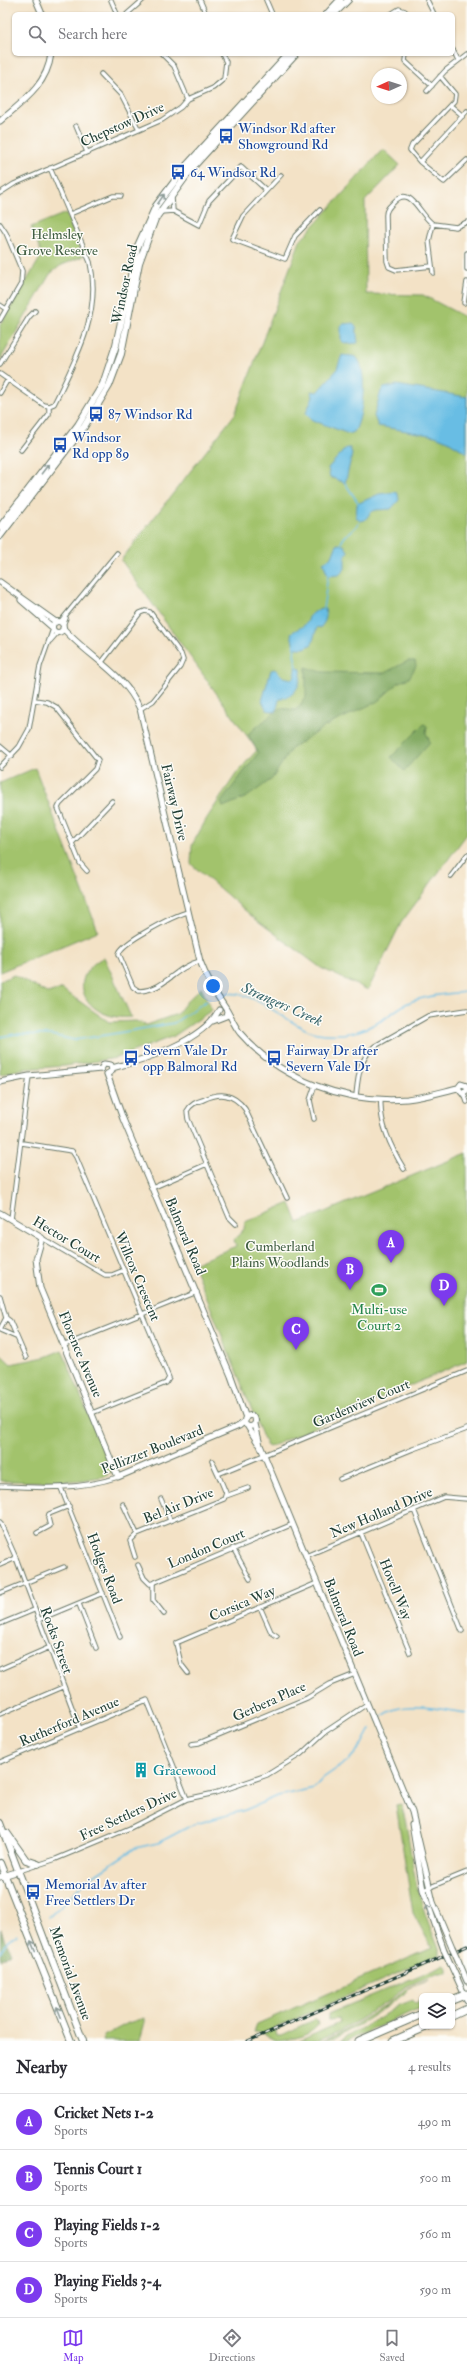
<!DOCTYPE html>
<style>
body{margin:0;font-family:"IM FELL Double Pica",serif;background:#f7f7f7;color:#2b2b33}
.controls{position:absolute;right:12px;bottom:12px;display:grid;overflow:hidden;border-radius:6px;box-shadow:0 1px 3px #0004}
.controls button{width:36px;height:36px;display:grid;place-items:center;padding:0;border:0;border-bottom:1px solid #e1e1e2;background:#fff;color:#2b2b33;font:20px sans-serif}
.compass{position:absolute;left:371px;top:68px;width:36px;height:36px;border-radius:50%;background:#fff;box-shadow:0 1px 3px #0004;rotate:267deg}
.you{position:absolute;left:213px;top:986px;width:14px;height:14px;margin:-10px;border:3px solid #fff;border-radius:50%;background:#1a73e8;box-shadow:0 0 0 6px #1a73e833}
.badge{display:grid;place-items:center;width:26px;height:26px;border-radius:50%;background:#7c3aed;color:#fff;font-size:13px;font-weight:700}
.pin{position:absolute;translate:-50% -33px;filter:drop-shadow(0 1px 2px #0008)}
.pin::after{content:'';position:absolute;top:21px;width:14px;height:12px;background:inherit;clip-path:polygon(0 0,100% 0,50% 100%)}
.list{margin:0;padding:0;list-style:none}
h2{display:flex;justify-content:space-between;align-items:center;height:52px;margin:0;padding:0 16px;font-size:17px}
h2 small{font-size:13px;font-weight:400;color:#7c7c81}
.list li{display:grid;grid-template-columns:26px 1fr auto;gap:12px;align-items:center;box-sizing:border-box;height:56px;padding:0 16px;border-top:1px solid #e1e1e2}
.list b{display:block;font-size:15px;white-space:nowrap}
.list p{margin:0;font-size:13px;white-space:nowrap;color:#7c7c81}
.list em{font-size:13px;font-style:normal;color:#7c7c81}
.icon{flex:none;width:22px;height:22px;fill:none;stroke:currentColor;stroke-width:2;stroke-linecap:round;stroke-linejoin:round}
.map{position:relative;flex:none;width:467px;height:2041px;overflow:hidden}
.search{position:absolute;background:#fff;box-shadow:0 1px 3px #0004;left:12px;right:12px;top:12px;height:44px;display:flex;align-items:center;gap:10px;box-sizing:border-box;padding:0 14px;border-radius:6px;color:#7c7c81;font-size:15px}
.sheet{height:276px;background:#fff}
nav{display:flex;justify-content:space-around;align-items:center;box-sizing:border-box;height:56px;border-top:1px solid #e1e1e2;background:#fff;font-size:11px;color:#7c7c81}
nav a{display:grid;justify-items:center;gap:2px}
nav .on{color:#7c3aed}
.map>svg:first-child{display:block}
.green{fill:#a2c36c;stroke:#608050}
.forest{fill:#81a960;stroke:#50734a}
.water{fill:#67bde4;stroke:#437d8c}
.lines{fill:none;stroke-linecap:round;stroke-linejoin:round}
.stream{stroke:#67bde4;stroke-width:1.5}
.street-casing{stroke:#697767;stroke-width:5.5}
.secondary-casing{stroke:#697767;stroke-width:7}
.primary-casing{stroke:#697767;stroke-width:8}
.highway-casing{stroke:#697767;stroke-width:9}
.street{stroke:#fff;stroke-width:3.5}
.secondary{stroke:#fff;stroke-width:5}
.primary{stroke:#fff;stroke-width:6}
.highway{stroke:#fff;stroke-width:7}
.rail-casing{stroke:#1f3d34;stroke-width:3}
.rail{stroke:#fdfcf7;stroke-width:1.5;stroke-dasharray:4.5;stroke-linecap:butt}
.secondary-bridge-casing{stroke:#697767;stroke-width:7;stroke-linecap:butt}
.secondary-bridge{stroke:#fff;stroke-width:5}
.oneway{stroke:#8f9e9a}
.labels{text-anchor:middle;stroke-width:3;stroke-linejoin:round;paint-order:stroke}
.street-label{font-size:14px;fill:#1f3d34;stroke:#fdfcf7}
.transit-label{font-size:14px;fill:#164399;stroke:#fdfcf7;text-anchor:start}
.park-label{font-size:14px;fill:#405e42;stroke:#fdfcf7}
.leisure-label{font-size:14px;fill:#27864d;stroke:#fdfcf7}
.culture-label{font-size:14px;fill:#0d838f;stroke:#fdfcf7;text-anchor:start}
.water-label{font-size:15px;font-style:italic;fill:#356369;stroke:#fdfcf7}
</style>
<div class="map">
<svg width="467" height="2041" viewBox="0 0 467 2041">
<rect width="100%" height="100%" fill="#fdfcf7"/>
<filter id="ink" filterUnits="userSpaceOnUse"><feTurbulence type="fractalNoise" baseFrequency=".025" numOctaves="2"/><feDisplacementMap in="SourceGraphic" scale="8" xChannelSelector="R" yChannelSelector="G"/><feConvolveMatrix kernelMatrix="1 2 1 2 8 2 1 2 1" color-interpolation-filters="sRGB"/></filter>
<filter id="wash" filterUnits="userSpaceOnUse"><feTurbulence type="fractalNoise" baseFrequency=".012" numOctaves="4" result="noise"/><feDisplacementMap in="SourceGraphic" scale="16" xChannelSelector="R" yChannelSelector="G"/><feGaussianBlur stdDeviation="0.9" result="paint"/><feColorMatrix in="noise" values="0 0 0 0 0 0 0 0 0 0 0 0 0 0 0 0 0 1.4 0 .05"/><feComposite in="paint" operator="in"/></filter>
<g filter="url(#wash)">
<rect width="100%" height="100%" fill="#f3e2c6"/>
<path class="green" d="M383,149l17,16 -35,36 1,93 57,1 44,23v516l-66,89 -33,67 -47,-22 -67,-50 -63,-54 1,-19 15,-27 29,-44 21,-24 -136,-190 114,-146 65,-173z
M66,213l17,43 -23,10 -10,8 -50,86v-35l42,-70 -11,-28z
M35,768l63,163 -98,41v-189z
M104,957l27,60c-42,5 -70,-37 -27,-60z
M14,975l33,18 15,-4 47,33 27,-1 10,4 31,-11 10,-13 14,-13 11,22 -38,26 -58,22 -51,8 -43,3 -22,6v-94z
M467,1153v208l-198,86 -3,-2 -73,-181 43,-18 -2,-6 10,-11 1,-7 45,-19 8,20z
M62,1350l50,123 -4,-1 -1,4 -24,4 -29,2 -54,-1v-127l11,10 34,-7z
M401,1804c8,25 9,52 15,78 5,23 14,45 23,67v6l-164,73 2,7h5l34,-16 2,5c-4,11 -30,17 -41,17 -9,-2 -14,-10 -23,-10l3,-7 175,-76 -19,-35 -17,-108z
M444,1965l4,3v5h-11l-32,14 -18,15 -45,28 -24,11h-19l40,-18 -1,-4 -10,1v-6z
M429,1979l-22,10 1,2c-16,12 -69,50 -85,50l21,-10 42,-26 20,-16z
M413,2000l2,3 7,-3v7l-75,34h-7l60,-36z
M144,2018v5l-5,18h-37l2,-5 24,-13z"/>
<path class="forest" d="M408,661h7l1,5 -7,12 -11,5 -20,18 -54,26 -33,22 -19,30 -25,18 -24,10 -2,-5 37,-49 -10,-19 32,-26 16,2 10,-13v-30l16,5 62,1z
M424,724l3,2 -1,7 4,9 -26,29 -13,-14z
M1,1929l3,10 7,12 -1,3 -10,6z"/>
<path class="water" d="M353,323l3,3 2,17 -12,1 -5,-3v-14l2,-3z
M342,355c4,1 12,0 15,3 11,11 6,62 -3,74l-5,2 -37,-14 -6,-7 7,-17 -2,-5 6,1 19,-21z
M397,385l70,12v56l-19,-12 -13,-5 -57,-10 -4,-10 7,-25 3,-3z
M346,448h4l2,6 -6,26 -1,3 -15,-6 -2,-9z
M396,492l2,2 1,6 -8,9 -15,1 -5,2 -6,8 -5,1 -4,-4 1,-13 22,-10z
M337,544l7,1 4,6 -3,6v12l-6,6 -11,1 -5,-14 9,-5z
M320,608l5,1c2,9 1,12 -5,19l-3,-1 -5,17 -7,4h-11l-3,-15c8,-6 17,-6 18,-17z
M295,667l6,2c1,9 -3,23 -12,27 -4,2 -7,1 -10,4l-3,12 -9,-2 -5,-9 9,-31 4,-1 8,8 10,2 2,-3z"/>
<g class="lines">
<path class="stream" d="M345,483l14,21
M341,544c3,-12 14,-12 19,-23
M323,609l5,-33
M295,648l-1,6 3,13
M223,995c28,-10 69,34 94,38 28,4 47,-1 70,-16 7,-5 15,-12 23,-15 18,-7 38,-8 57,-10
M0,1037l15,-3 36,1 23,5 38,-6 62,-11 35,-24
M378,1720c18,-23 64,-10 89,-7
M49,1917l42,-40 44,-29 23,-5 34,-18 53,-15 33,-14 36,-8 9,-10 26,-18 14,-16 8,-15
M0,1952l8,-12 9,-5"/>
</g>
</g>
<g filter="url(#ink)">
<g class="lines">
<g class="street-casing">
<path id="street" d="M111,0l6,14
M200,0l6,14
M266,0l6,14
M427,0l7,14
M127,14l16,-14
M391,14l8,-5 6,2 2,3
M453,50l5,10
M162,54l12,12 14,33
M406,54l-1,7 27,25
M101,74l20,21 18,35
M440,76l15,18 -1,7 -42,44 -2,5 10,12 24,20 23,-22
M427,91l18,-20 22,-17
M450,105l13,11
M76,126l11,26
M420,162l47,-51
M281,175l-38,41 -11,23 53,20 10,-23 25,-26
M0,193l14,-9 148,-64 19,-13 7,-8 25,-11 11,-9 2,-17 -4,-8
M172,198l1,13
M160,212l13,-1 26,14 10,-24 32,-34 25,23
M70,214l43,-18h8
M0,224l6,9 16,38 -1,13 -21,36
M433,224l-4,17 4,32
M467,253v16
M432,266l-36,4 -7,-3 -2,-6 -1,-46c0,-6 4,-9 8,-13 17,-18 26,14 39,22l23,3 11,-5
M464,303l3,-21
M0,305l6,4
M0,364l29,-47 6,-6
M0,374l44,31 5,1
M0,393l8,-14
M49,406l5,-2c22,-45 48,-91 36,-142l-40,-94
M21,450l28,-36v-8
M60,622l57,-69
M63,625l3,-7
M50,641l7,-8
M102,662l38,-49 5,-2 5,1 31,42 2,6 -3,7 -27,34 -13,8
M35,700l12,2 9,5 42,53 -3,9 -35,35 -2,4 22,55 7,8
M0,746l12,10
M0,767l19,-20 10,-18 11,-63 13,-37
M72,843l40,-42
M451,876l16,-21
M188,912c-13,3 -68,31 -69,42l14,33 6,4c27,-1 34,-23 61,-30
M464,1093l3,9
M356,1096c2,-19 3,-37 19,-50l53,-30 39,-6
M381,1099c-2,24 10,49 23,70
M314,1119l-4,-19 5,-15
M22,1143l50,8 4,6 93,221 -3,5 -74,30
M152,1188l55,-24
M11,1219l18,-143
M236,1224l-7,-7 -41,-98 -1,-8c4,-7 9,-9 16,-11 17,-8 30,-7 42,9l42,89
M42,1238l63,37h7l12,-5
M0,1296l6,22 -6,11
M6,1318l4,3 16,37
M0,1330l16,7
M65,1345l132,-53
M212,1461l6,13
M340,1479l73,-30 54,-20
M0,1486c41,2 79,4 118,-9
M61,1488l59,149
M226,1496l22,-8
M161,1499l9,21
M123,1504l14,30 87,-35 2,-6 -8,-19 249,-103
M414,1510l48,121
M0,1522l16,36 -16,7
M37,1533l13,-7 -2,-8 1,-4 20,-8
M361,1533l49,120
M233,1548l17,31
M306,1556l138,-59 23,2
M135,1557l-5,-16 7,-7
M16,1558l64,171
M138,1565l6,13 6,6 3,-1
M153,1583l140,-59
M153,1583v17l11,14
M0,1593l64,-26
M79,1604l17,44
M260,1607l11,25 6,4
M38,1620l65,-27
M0,1624l34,-14
M0,1669l48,-21
M188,1673l-7,-9 -5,-21 141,-60
M0,1714l63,-27
M191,1744l8,-1 108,-45 23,-14 25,-10
M0,1762l147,-62 40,99
M19,1871l37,-12 74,-31 57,-29 28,-6 52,-18 34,-21 24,-22 42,-28
M423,1890l44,-18"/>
</g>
<g class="secondary-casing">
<path id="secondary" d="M36,0l6,14
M0,121c22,-19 47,-35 51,-67
M0,582l56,40
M21,600l31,27
M52.5 627a5.5 5.5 0 1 1 11 0a5.5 5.5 0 1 1-11 0Z
M63,628c25,29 61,44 77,81l60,252c7,19 15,32 26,48 5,8 8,16 14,24 40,47 106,71 167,66 18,-2 34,-7 51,-11
M213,1021l13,-5 1,-5
M112,1068c32,-8 91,-27 107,-58
M101,1069l3,-5 7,1 1,6 -5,3
M107,1074l16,45 108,257 15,42
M0,1082l29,-6 72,-7
M458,1088l3,-4 6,2
M458,1088l4,5 5,-3
M0,1213l42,25 -6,21 4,29 78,189 121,-51 6,-5
M244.5 1421a5.5 5.5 0 1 1 11 0a5.5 5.5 0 1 1-11 0Z
M255,1424l5,21 152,367 21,90 19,45
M248,1427l10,16
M412,1824l11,66 21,60
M0,1877l19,-6
M458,1960l9,21
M450,1963l17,37"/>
</g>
<g class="primary-casing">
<path id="primary" d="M327,14l13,-14
M334,14l14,-14
M0,527l78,-102 25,-41 13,-39 21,-97 19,-42 31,-41 102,-111
M0,536l84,-109 25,-41 12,-32 18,-91 16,-44 37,-51 104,-114
M0,1823l83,218
M7,1833l19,27 12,4
M0,1863l71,178"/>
</g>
<g class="highway-casing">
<path id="highway" d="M452,2000l15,-6
M452,2016l15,-7
M359,2041l63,-27
M393,2041l35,-15"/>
</g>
<use href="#street" class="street"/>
<use href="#secondary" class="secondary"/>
<use href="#primary" class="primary"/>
<use href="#highway" class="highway"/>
<g class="rail-casing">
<path id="rail" d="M248,2041l219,-95"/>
</g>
<use href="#rail" class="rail"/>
<g class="secondary-bridge-casing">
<path id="secondary-bridge" d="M452,1947l6,13
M444,1950l6,13"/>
</g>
<use href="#secondary-bridge" class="secondary-bridge"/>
</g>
<defs><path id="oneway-shaft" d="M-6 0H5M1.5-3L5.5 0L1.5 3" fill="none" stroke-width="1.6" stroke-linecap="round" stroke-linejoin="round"/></defs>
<g class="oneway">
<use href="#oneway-shaft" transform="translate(161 199) rotate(-56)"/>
<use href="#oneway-shaft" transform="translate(45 469) rotate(-53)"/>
<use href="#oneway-shaft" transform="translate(428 1910) rotate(-109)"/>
<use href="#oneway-shaft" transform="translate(33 1946) rotate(-112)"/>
<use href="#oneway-shaft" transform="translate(59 2012) rotate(-112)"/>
</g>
</g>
<defs>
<g id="bus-bare" transform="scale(1.2)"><path d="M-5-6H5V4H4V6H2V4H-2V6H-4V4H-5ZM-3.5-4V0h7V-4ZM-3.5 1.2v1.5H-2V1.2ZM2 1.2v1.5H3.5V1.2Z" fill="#1a4fb4" stroke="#fdfcf7" stroke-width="2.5" paint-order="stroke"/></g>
<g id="stadium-bare" transform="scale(1.2)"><path d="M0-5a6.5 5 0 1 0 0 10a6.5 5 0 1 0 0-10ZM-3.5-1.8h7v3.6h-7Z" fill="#2e9e5b" stroke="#fdfcf7" stroke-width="2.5" paint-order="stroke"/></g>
<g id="building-bare" transform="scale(1.2)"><path d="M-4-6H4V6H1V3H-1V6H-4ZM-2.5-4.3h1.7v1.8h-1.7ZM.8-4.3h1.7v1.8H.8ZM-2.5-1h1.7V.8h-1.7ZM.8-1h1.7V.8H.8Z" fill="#0f9aa8" stroke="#fdfcf7" stroke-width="2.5" paint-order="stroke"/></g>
</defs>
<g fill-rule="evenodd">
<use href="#bus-bare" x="226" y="136"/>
<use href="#bus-bare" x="178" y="172"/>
<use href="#bus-bare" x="96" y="414"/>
<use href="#bus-bare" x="60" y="445"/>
<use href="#bus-bare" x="131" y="1058"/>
<use href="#bus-bare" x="274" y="1058"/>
<use href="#stadium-bare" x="379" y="1290"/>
<use href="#building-bare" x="141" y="1770"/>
<use href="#bus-bare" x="33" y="1892"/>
</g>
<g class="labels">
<g class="street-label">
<text transform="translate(122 124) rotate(-24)" y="5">Chepstow Drive</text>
<text transform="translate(124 284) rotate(-78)" y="5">Windsor Road</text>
<text transform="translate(175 802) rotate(77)" y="5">Fairway Drive</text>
<text transform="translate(186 1236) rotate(67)" y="5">Balmoral Road</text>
<text transform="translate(67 1239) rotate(31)" y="5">Hector Court</text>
<text transform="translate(138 1276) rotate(67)" y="5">Willcox Crescent</text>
<text transform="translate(81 1354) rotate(67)" y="5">Florence Avenue</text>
<text transform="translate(361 1403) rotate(-23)" y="5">Gardenview Court</text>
<text transform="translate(152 1449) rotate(-22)" y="5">Pellizzer Boulevard</text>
<text transform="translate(178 1505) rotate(-22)" y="5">Bel Air Drive</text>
<text transform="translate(381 1512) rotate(-23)" y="5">New Holland Drive</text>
<text transform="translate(206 1548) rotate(-23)" y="5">London Court</text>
<text transform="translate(105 1568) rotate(69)" y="5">Hodges Road</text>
<text transform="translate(396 1589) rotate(68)" y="5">Hovell Way</text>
<text transform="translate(242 1603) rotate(-23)" y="5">Corsica Way</text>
<text transform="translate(344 1617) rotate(68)" y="5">Balmoral Road</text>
<text transform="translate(57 1640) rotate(70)" y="5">Rocks Street</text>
<text transform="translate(269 1701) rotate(-24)" y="5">Gerbera Place</text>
<text transform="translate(69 1721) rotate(-23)" y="5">Rutherford Avenue</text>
<text transform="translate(128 1814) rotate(-25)" y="5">Free Settlers Drive</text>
<text transform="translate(71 1973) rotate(70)" y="5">Memorial Avenue</text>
</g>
<g class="transit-label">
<text x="238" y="133">Windsor Rd after<tspan x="238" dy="16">Showground Rd</tspan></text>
<text x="190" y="177">64 Windsor Rd</text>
<text x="108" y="419">87 Windsor Rd</text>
<text x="72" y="442">Windsor<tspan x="72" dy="16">Rd opp 89</tspan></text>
<text x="143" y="1055">Severn Vale Dr<tspan x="143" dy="16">opp Balmoral Rd</tspan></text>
<text x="286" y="1055">Fairway Dr after<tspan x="286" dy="16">Severn Vale Dr</tspan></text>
<text x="45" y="1889">Memorial Av after<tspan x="45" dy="16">Free Settlers Dr</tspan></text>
</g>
<g class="park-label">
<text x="57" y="239">Helmsley<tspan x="57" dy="16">Grove Reserve</tspan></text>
<text x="280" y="1251">Cumberland<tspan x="280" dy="16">Plains Woodlands</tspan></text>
</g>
<g class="leisure-label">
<text x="379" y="1314">Multi-use<tspan x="379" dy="16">Court 2</tspan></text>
</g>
<g class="culture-label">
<text x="153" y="1775">Gracewood</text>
</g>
<g class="water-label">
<text transform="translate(282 1004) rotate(24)" y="5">Strangers Creek</text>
</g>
</g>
</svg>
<div class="controls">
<button><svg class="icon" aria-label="layers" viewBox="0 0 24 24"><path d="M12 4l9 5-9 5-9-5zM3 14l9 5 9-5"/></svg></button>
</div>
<svg class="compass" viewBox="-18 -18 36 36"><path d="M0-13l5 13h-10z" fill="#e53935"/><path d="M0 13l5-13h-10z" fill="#7c7c81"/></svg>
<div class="you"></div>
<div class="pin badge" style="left:391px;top:1263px">A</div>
<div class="pin badge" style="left:350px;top:1290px">B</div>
<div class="pin badge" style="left:296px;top:1350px">C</div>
<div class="pin badge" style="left:444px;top:1306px">D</div>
<div class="search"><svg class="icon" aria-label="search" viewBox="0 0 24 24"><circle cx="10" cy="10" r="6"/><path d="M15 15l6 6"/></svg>Search here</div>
</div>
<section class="sheet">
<h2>Nearby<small>4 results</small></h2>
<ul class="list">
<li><span class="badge">A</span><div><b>Cricket Nets 1-2</b><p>Sports</p></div><em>490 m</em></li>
<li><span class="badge">B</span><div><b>Tennis Court 1</b><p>Sports</p></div><em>500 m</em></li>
<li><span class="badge">C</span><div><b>Playing Fields 1-2</b><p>Sports</p></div><em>560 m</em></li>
<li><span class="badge">D</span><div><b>Playing Fields 3-4</b><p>Sports</p></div><em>590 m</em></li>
</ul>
</section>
<nav>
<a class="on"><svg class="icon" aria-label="map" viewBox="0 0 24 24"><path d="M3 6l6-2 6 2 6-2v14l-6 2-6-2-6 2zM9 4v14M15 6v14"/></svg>Map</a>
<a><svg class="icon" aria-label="directions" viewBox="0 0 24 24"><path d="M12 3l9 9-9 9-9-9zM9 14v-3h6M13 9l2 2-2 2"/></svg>Directions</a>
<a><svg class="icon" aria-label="saved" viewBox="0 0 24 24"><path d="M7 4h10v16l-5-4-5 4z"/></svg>Saved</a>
</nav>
